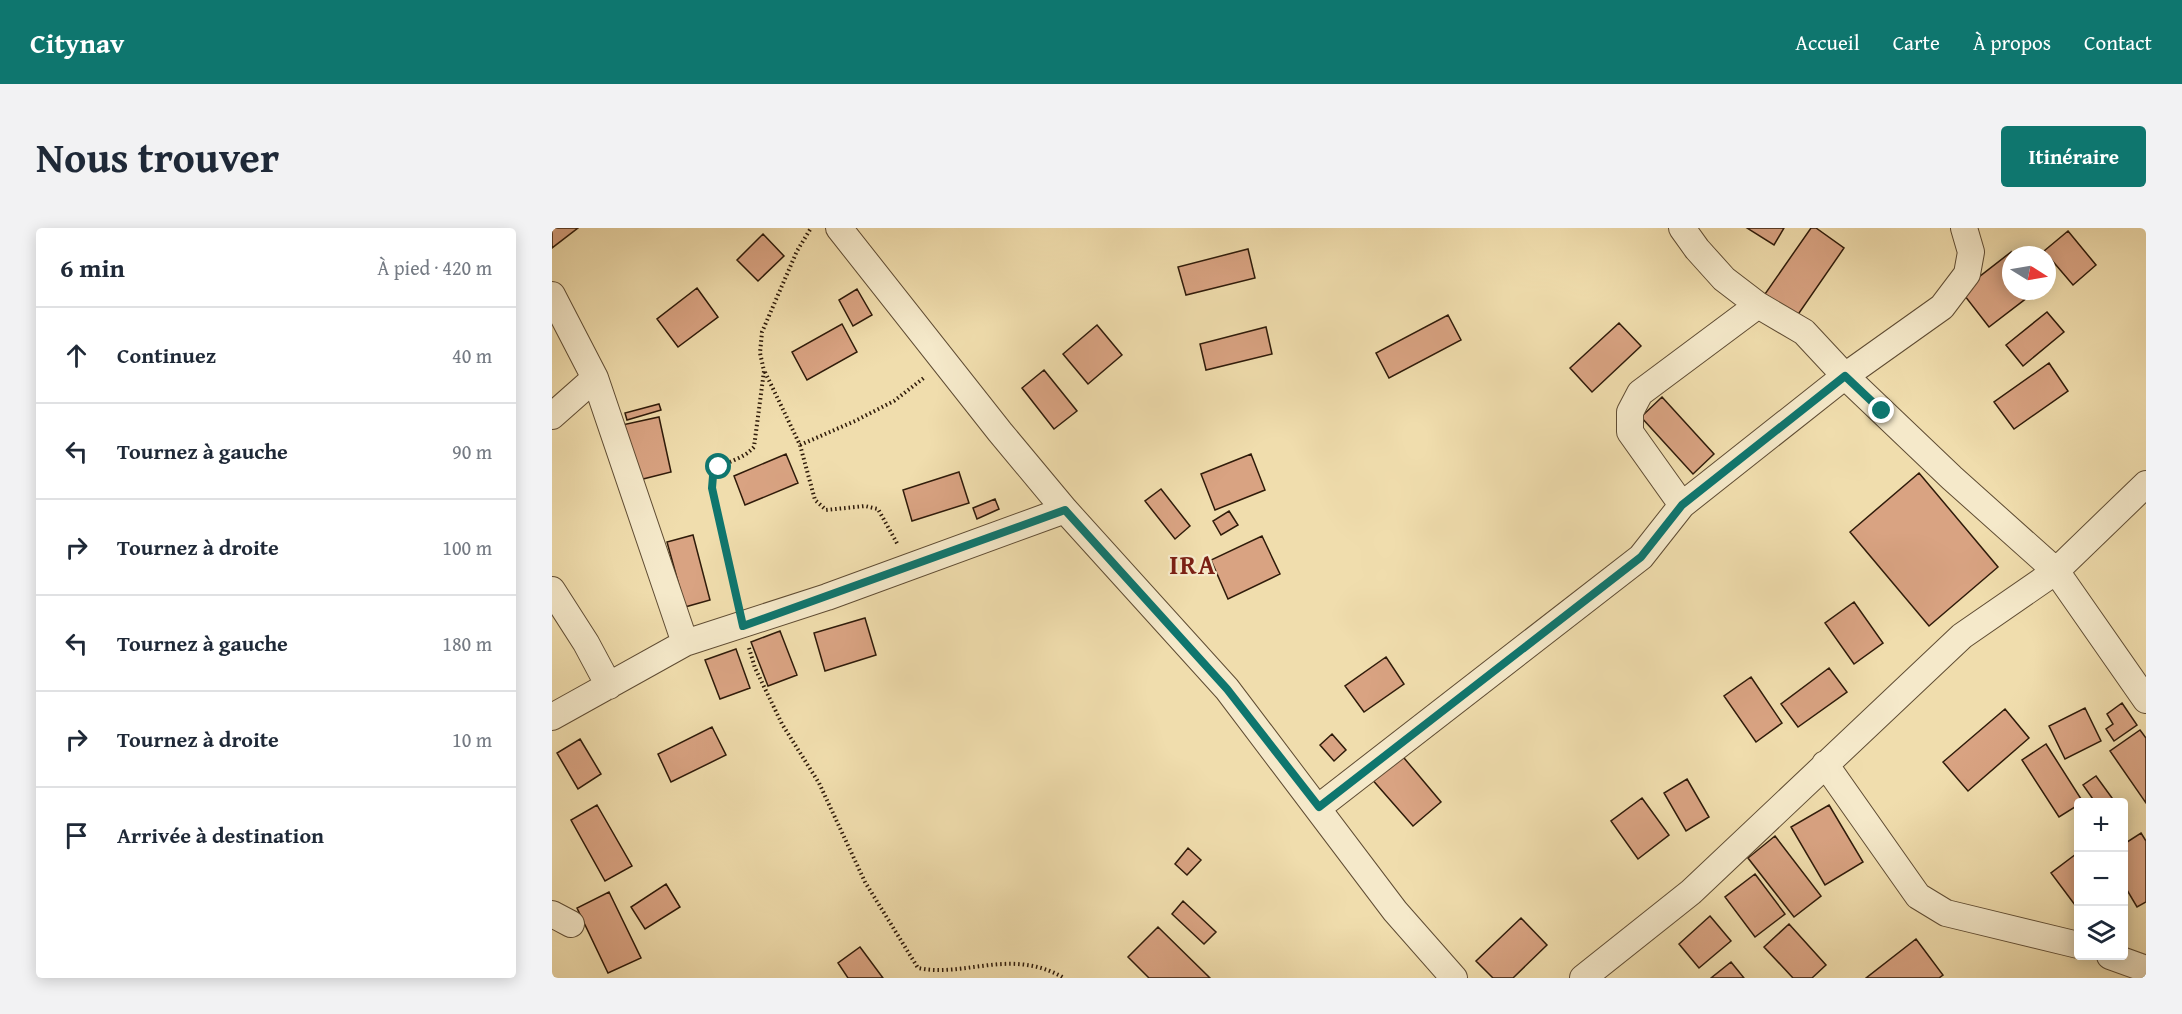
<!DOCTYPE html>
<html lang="fr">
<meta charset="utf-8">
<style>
body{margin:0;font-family:"Gentium Book Plus",serif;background:#f2f2f3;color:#1f2937}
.controls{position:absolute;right:18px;bottom:18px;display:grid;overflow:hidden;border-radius:6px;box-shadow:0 3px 15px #0003}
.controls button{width:54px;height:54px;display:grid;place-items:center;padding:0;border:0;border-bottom:2px solid #e0e1e3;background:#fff;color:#1f2937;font:30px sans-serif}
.compass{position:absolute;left:1450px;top:18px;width:54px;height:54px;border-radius:50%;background:#fff;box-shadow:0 3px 15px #0003;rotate:101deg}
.stop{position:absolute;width:18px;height:18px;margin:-14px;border:4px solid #0f766e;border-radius:50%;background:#fff}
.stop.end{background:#0f766e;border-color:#fff;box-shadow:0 2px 6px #0008}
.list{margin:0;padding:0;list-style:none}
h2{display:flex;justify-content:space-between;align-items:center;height:78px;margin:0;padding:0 24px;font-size:26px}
h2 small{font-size:20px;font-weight:400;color:#747a83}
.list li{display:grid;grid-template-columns:39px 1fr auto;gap:18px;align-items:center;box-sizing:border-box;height:96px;padding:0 24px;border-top:2px solid #e0e1e3}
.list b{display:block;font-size:22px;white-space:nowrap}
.list em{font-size:20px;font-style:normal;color:#747a83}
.icon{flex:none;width:33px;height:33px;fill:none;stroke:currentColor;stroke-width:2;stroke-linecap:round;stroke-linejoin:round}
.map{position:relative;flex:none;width:1594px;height:750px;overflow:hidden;border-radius:6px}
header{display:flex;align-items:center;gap:36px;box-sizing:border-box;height:84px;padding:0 30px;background:#0f766e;color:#fff}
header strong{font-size:28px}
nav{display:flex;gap:33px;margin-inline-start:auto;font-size:21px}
.intro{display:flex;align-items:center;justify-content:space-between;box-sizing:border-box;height:144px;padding:0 36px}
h1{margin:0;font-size:42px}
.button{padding:15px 27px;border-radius:6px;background:#0f766e;color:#fff;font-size:21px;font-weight:700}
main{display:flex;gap:36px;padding:0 36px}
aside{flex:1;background:#fff;border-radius:6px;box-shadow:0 3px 15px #0003}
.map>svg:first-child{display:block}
.building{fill:#d9a382;stroke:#2f1b0a;stroke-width:1.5}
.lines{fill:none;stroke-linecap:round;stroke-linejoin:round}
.minor-casing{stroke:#5f4c33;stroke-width:28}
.path{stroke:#2f1b0a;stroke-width:4;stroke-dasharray:1.5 3;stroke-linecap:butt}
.minor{stroke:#f5e9ca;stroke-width:26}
.route{stroke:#0f766e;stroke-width:8}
.labels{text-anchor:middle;stroke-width:4.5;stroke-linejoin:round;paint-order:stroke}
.district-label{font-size:27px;font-weight:bold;letter-spacing:1.5px;fill:#7a1f14;stroke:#f5e9ca}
</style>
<header>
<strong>Citynav</strong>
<nav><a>Accueil</a><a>Carte</a><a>À propos</a><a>Contact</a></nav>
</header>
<div class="intro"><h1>Nous trouver</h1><a class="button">Itinéraire</a></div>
<main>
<aside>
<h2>6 min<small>À pied · 420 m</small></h2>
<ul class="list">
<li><svg class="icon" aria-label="ahead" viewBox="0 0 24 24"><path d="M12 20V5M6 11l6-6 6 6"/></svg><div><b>Continuez</b></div><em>40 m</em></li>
<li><svg class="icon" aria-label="left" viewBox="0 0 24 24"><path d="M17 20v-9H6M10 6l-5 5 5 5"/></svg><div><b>Tournez à gauche</b></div><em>90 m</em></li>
<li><svg class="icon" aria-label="right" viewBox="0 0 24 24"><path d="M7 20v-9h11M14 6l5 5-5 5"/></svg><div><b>Tournez à droite</b></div><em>100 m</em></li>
<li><svg class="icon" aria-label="left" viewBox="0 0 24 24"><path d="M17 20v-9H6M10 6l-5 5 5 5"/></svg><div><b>Tournez à gauche</b></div><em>180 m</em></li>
<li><svg class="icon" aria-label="right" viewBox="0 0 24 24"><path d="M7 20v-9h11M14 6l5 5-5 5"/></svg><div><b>Tournez à droite</b></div><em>10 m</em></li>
<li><svg class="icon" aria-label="arrive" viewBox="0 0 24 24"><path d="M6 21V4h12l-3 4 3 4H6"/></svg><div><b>Arrivée à destination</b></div></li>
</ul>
</aside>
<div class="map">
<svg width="1594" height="750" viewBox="0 0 1594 750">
<rect width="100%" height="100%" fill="#f0ddad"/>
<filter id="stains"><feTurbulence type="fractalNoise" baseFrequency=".00333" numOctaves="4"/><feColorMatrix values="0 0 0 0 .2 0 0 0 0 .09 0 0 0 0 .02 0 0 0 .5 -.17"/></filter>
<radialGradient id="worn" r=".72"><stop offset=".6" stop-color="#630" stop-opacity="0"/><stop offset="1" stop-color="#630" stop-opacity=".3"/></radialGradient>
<path class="building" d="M0,0h26l-26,20z
M1195,0h37l-10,17z
M1259,0h5l28,20 -47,68 -32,-22z
M1516,3l28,34 -23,20 -29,-34z
M211,6l21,22 -26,25 -21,-21z
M696,21l7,29 -69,17 -8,-28z
M1459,24v39h25l-47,36 -28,-36z
M145,60l21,29 -40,30 -21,-28z
M305,61l15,26 -19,11 -14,-26z
M1495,84l17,20 -41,34 -17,-21z
M896,87l13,25 -72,38 -13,-25z
M1067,95l22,23 -49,46 -22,-24z
M290,96l15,28 -50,28 -15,-28z
M545,97l25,30 -34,29 -25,-30z
M714,99l6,27 -66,16 -6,-26z
M1497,135l19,28 -54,38 -20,-27z
M492,142l33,41 -23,18 -32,-41z
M1110,169l52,57 -21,20 -52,-57z
M107,176l2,6 -34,10 -2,-7z
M107,189l12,55 -36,9 -13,-56z
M234,226l12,29 -53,22 -11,-29z
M699,226l14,36 -50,20 -14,-36z
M407,244l10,31 -57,18 -9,-31z
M1367,245l79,94 -69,59 -79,-94z
M609,261l29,37 -15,13 -30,-38z
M443,271l4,10 -22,10 -4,-11z
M677,283l9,14 -17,10 -8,-14z
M141,307l17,65 -25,7 -18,-65z
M710,308l18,38 -52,25 -17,-39z
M1302,374l29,41 -29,21 -29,-41z
M313,390l11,37 -51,16 -11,-38z
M228,403l17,44 -29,11 -17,-44z
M184,421l14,39 -30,11 -15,-39z
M834,429l18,27 -40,28 -19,-26z
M1277,440l18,24 -49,35 -17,-23z
M1199,449l31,46 -26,19 -32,-46z
M1570,475l15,22 -23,16 -8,-12 7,-5 -6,-10z
M1533,480l16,33 -36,18 -16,-33z
M1453,481l24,29 -61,53 -25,-29z
M160,499l14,28 -55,27 -13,-28z
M1588,502l6,8v65l-36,-52z
M780,506l14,16 -12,11 -14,-16z
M28,511l21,35 -23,15 -21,-36z
M1494,516l37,58 -24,15 -37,-57z
M847,524l42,50 -28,24 -43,-49z
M1544,548l19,26h-20l-12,-17z
M1135,551l22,38 -23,14 -22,-38z
M1090,570l27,37 -31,24 -27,-38z
M45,577l35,61 -27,15 -34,-61z
M1277,577l34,57 -38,23 -34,-58z
M1589,605l5,8v61l-9,5 -13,-22v-41z
M1223,608l46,60 -27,21 -46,-59z
M636,620l13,12 -14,15 -12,-11z
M1524,626l2,3v52l-27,-36z
M1203,646l30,40 -30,23 -30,-40z
M114,656l14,23 -35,22 -14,-22z
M57,664l32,66 -33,15 -31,-65z
M631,673l33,31 -12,12 -32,-30z
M1158,688l21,25 -32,27 -20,-24z
M969,690l26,27 -34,33h-20l-17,-17z
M1237,696l37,41 -14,13h-19l-29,-31z
M606,699l52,51h-61l-21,-21z
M1364,711l27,36 -4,3h-73z
M308,719l23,31h-35l-10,-15z
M1179,734l13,16h-33z"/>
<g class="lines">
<g class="minor-casing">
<path id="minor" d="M287,0l161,204 65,78 162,179 168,222 59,67
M1130,0l15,21 27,30 34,26 46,27 41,44 107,102 104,93 90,129
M0,67l43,83 90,265
M0,188l43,-38
M1130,277l-52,-73v-20l10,-19 118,-88
M0,362l34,53 23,43
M0,489l133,-74 142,-46 238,-87
M1273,536l93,132 28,17 132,32
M767,579l322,-250 41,-52 163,-129 97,-69 25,-33 4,-22 -7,-24
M0,686l19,10
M1558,728l36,13
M1031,750l108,-86 271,-256 94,-65 90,-87"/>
</g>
<path class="path" d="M213,144l35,73 15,55 11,10 39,-4 13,3 20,36
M248,217l55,-24 39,-20 31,-24
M186,372l-26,-112c3,-31 25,-22 42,-41l10,-76 -4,-18 2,-21 35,-81 14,-23
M197,420l6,20 27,56 37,59 46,99 53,86c46,10 94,-21 146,10"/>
<use href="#minor" class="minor"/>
</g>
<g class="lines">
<path class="route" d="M167,239l-6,9 -1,12 31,138 322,-116 162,179 92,118 322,-250 41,-52 163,-129 37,35"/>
</g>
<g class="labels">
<g class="district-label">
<text x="641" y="346">IRA</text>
</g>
</g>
<rect width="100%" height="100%" filter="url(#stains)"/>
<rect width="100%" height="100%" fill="url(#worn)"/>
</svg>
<div class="controls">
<button>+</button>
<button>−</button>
<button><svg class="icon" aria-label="layers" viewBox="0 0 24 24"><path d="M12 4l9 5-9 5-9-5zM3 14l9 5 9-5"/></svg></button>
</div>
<svg class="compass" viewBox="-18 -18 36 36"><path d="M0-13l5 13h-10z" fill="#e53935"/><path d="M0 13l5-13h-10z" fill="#747a83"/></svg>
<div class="stop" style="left:167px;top:239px"></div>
<div class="stop end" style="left:1330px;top:183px"></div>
</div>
</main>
